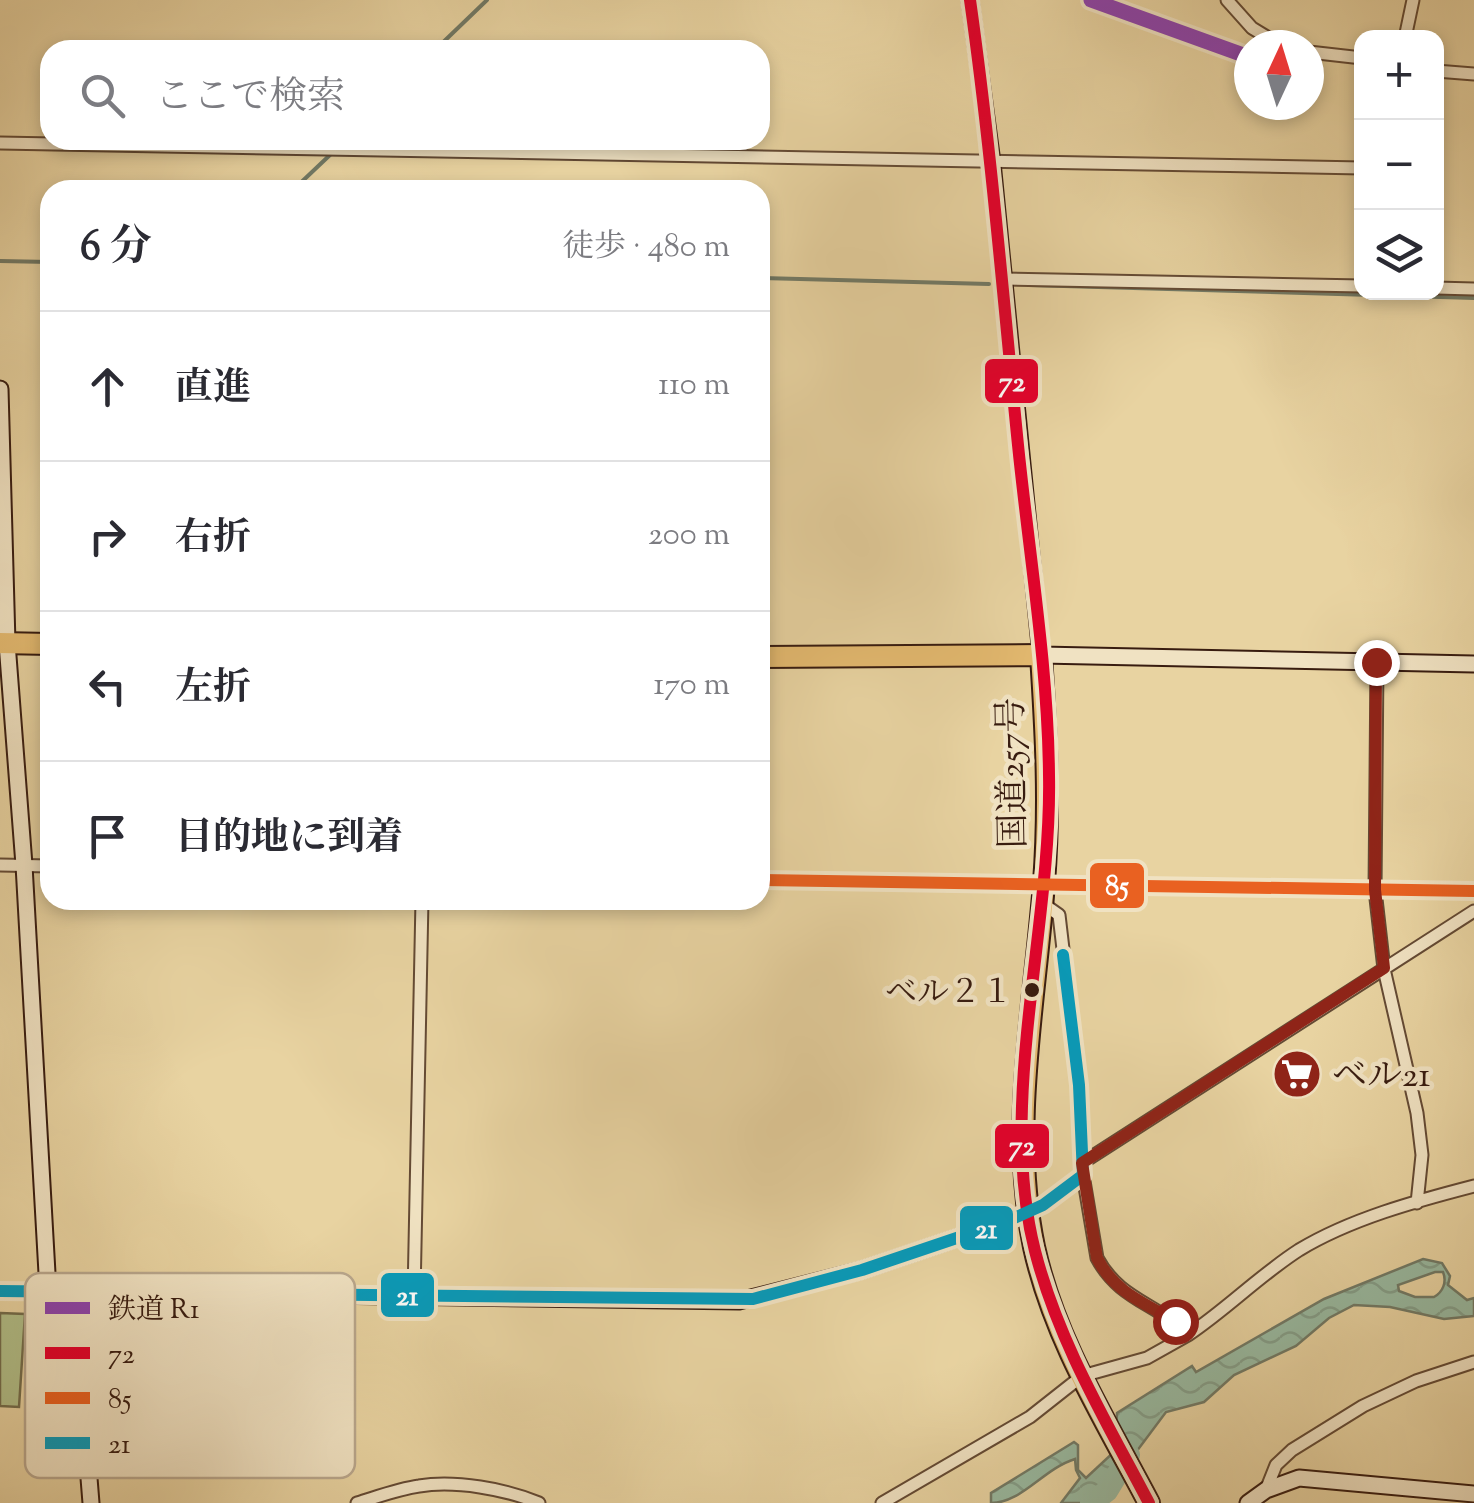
<!DOCTYPE html>
<html lang="ja">
<meta charset="utf-8">
<style>
body{margin:0;font-family:"Sorts Mill Goudy","Noto Serif JP",serif;background:#f7f7f7;color:#2b2b33}
.controls{position:absolute;right:30px;top:30px;display:grid;overflow:hidden;border-radius:20px;box-shadow:0 5px 15px #0003}
.controls button{width:90px;height:90px;display:grid;place-items:center;padding:0;border:0;border-bottom:2px solid #e1e1e2;background:#fff;color:#2b2b33;font:50px sans-serif}
.compass{position:absolute;left:1234px;top:30px;width:90px;height:90px;border-radius:50%;background:#fff;box-shadow:0 5px 15px #0003;rotate:4deg}
.stop{position:absolute;width:30px;height:30px;margin:-22px;border:8px solid #8f2418;border-radius:50%;background:#fff}
.stop.end{background:#8f2418;border-color:#fff;box-shadow:0 2px 10px #0008}
.list{margin:0;padding:0;list-style:none}
h2{display:flex;justify-content:space-between;align-items:center;height:130px;margin:0;padding:0 40px;font-size:42px}
h2 small{font-size:32px;font-weight:400;color:#7c7c81}
.list li{display:grid;grid-template-columns:65px 1fr auto;gap:30px;align-items:center;box-sizing:border-box;height:150px;padding:0 40px;border-top:2px solid #e1e1e2}
.list b{display:block;font-size:38px;white-space:nowrap}
.list em{font-size:32px;font-style:normal;color:#7c7c81}
.icon{flex:none;width:55px;height:55px;fill:none;stroke:currentColor;stroke-width:2;stroke-linecap:round;stroke-linejoin:round}
.map{position:relative;flex:none;width:1474px;height:1503px;overflow:hidden}
.search{position:absolute;background:#fff;box-shadow:0 5px 15px #0003;left:40px;top:40px;width:730px;height:110px;display:flex;align-items:center;gap:25px;box-sizing:border-box;padding:0 35px;border-radius:30px;color:#7c7c81;font-size:38px}
.panel{position:absolute;background:#fff;box-shadow:0 5px 15px #0003;left:40px;top:180px;width:730px;height:730px;border-radius:30px}
.map>svg:first-child{display:block}
.green{fill:#b1be88;stroke:#746d4c;stroke-width:2.5}
.water{fill:url(#water-waves);stroke:#727a66;stroke-width:2.5;fill-rule:evenodd}
.lines{fill:none;stroke-linecap:round;stroke-linejoin:round}
.stream{stroke:#727a66;stroke-width:4}
.river{stroke:#98b9a0;stroke-width:22}
.street-casing{stroke:#644a34;stroke-width:15}
.secondary-casing{stroke:#381c10;stroke-width:19}
.highway-casing{stroke:#381c10;stroke-width:24}
.street{stroke:#f0e2c2;stroke-width:11}
.secondary{stroke:#f0e2c2;stroke-width:15}
.highway{stroke:#e4ba70;stroke-width:20}
.bus-1-casing{stroke:#f0e2c2;stroke-width:20}
.bus-2-casing{stroke:#f0e2c2;stroke-width:20}
.bus-3-casing{stroke:#f0e2c2;stroke-width:20}
.bus-1{stroke:#e4002b;stroke-width:12}
.bus-2{stroke:#e96121;stroke-width:12}
.bus-3{stroke:#069bbb;stroke-width:12}
.rail-1-casing{stroke:#f0e2c2;stroke-width:22}
.rail-1{stroke:#8e44ad;stroke-width:15}
.route{stroke:#8f2418;stroke-width:12}
.bus-dot{fill:#381c10;stroke:#f0e2c2;stroke-width:4}
.labels{text-anchor:middle;stroke-width:9;stroke-linejoin:round;paint-order:stroke}
.bus-label{font-size:32px;fill:#381c10;stroke:#f0e2c2;text-anchor:end}
.street-label{font-size:35px;fill:#381c10;stroke:#f0e2c2}
.poi-label{font-size:35px;fill:#381c10;stroke:#f0e2c2;text-anchor:start}
.key{fill:#f0e2c2;stroke:#b9a78d;stroke-width:2.5}
.key-label{font-size:28px;fill:#381c10}
.line-badge{stroke:#f0e2c2;stroke-width:4}
.badge-label{font-size:28px;text-anchor:middle;font-weight:bold;fill:#fff}
</style>
<div class="map">
<svg width="1474" height="1503" viewBox="0 0 1474 1503">
<defs>
<pattern id="water-waves" width="16" height="10" patternUnits="userSpaceOnUse" patternTransform="scale(2.5)"><rect width="16" height="10" fill="#98b9a0"/><path d="M0 5q4-4 8 0t8 0" fill="none" stroke="#849e89"/></pattern>
</defs>
<rect width="100%" height="100%" fill="#e8d3a1"/>
<filter id="stains"><feTurbulence type="fractalNoise" baseFrequency=".002" numOctaves="4"/><feColorMatrix values="0 0 0 0 .2 0 0 0 0 .09 0 0 0 0 .02 0 0 0 .5 -.17"/></filter>
<radialGradient id="worn" r=".72"><stop offset=".6" stop-color="#630" stop-opacity="0"/><stop offset="1" stop-color="#630" stop-opacity=".3"/></radialGradient>
<path class="green" d="M0,1313l25,1 -6,93 -19,-1z"/>
<path class="water" d="M1423,1259l19,4 8,13 -2,9 19,15 7,-2v18l-30,3 -54,-12 -36,-2 -25,13 -33,28 -62,29 -30,27 -38,10 -47,63 -27,28h-31l19,-25 -4,-8 -1,-11c-32,10 -53,44 -84,44v-10l83,-51 4,3v25l8,8 29,-27 2,-38 75,-47 4,6 128,-73zM1435,1272h8c4,10 0,20 -9,25h-19l-16,-6 -1,-6z"/>
<g class="lines">
<path class="stream" d="M435,50l52,-50
M293,190l38,-36
M0,261l50,1
M760,278l229,6
M1029,285l445,13"/>
<path class="river" d="M1091,1503l16,-12 22,-36"/>
<g class="street-casing">
<path id="street" d="M1227,0l25,28 28,17
M1405,38l8,-38
M1309,52l53,6
M1436,71l38,3
M0,143l1362,25
M1002,279l360,7
M1436,288l38,1
M1377,662l-2,228 9,79 33,144 5,42 -5,48
M0,865l50,1
M760,880l714,11
M1042,903l17,12 20,170 4,90 -40,30
M1082,1163l392,-252
M0,1291h48
M414,1295l8,-395
M1188,1335c39,-26 72,-60 111,-85 51,-31 117,-49 175,-64
M1266,1490l10,-25 16,-15 71,-44 53,-25 58,-19
M357,1503c20,-6 41,-14 62,-17 36,-6 87,3 120,17
M882,1503l148,-86 52,-41 65,-18 41,-23c-30,-32 -68,-34 -91,-77l-14,-83"/>
</g>
<g class="secondary-casing">
<path id="secondary" d="M970,0l22,162 49,493 433,9
M0,389l7,254 17,222 24,426 37,137 6,75
M48,1291l691,10 123,-31 148,-50
M1248,1503l18,-13 33,-12 175,16"/>
</g>
<g class="highway-casing">
<path id="highway" d="M0,643l50,1
M760,657l281,-2c5,78 9,149 3,228 -9,121 -35,243 -10,364 20,92 72,174 115,256"/>
</g>
<use href="#street" class="street"/>
<use href="#secondary" class="secondary"/>
<use href="#highway" class="highway"/>
<g class="bus-1-casing">
<path id="bus-1" d="M970,0c21,148 33,296 48,445 11,109 30,220 31,330 3,152 -52,328 -14,476 23,90 71,170 114,252"/>
</g>
<g class="bus-2-casing">
<path id="bus-2" d="M760,880l714,11"/>
</g>
<g class="bus-3-casing">
<path id="bus-3" d="M0,1291l753,8 109,-29 148,-50 33,-15 40,-30 -4,-90 -16,-130"/>
</g>
<use href="#bus-1" class="bus-1"/>
<use href="#bus-2" class="bus-2"/>
<use href="#bus-3" class="bus-3"/>
<g class="rail-1-casing">
<path id="rail-1" d="M1091,0l158,57"/>
</g>
<use href="#rail-1" class="rail-1"/>
</g>
<g class="lines">
<path class="route" d="M1175,1321c-31,-18 -61,-29 -78,-63l-15,-95 302,-195 -9,-78 1,-228"/>
</g>
<defs>
<g id="supermarket-disc" transform="scale(2.5)"><circle r="9.5" fill="#8f2418" stroke="#f0e2c2"/><path d="M-6-5.5h2.5l.6 2H6L4.5 2H-2.5L-4.4-4H-6ZM-1.5 3.2a1.3 1.3 0 1 0 .1 0ZM3 3.2a1.3 1.3 0 1 0 .1 0Z" fill="#fff"/></g>
</defs>
<g fill-rule="evenodd">
<use href="#supermarket-disc" x="1297" y="1074"/>
</g>
<circle class="bus-dot" cx="1032" cy="990" r="9"/>
<g class="labels">
<g class="bus-label">
<text x="1013" y="1002">ベル２１</text>
</g>
<g class="street-label">
<text transform="translate(1011 773) rotate(-91)" y="12">国道257号</text>
</g>
<g class="poi-label">
<text x="1332" y="1086">ベル21</text>
</g>
</g>
<rect x="25" y="1273" width="330" height="205" rx="15" class="key"/>
<rect x="45" y="1302" width="45" height="12" fill="#8e44ad"/>
<rect x="45" y="1347" width="45" height="12" fill="#e4002b"/>
<rect x="45" y="1392" width="45" height="12" fill="#e96121"/>
<rect x="45" y="1437" width="45" height="12" fill="#069bbb"/>
<g class="key-label">
<text x="108" y="1318">鉄道 R1</text>
<text x="108" y="1363">72</text>
<text x="108" y="1408">85</text>
<text x="108" y="1453">21</text>
</g>
<g class="line-badge">
<rect x="983" y="357" width="57" height="48" rx="10" fill="#e4002b"/>
<rect x="1088" y="861" width="58" height="49" rx="10" fill="#e96121"/>
<rect x="993" y="1122" width="58" height="48" rx="10" fill="#e4002b"/>
<rect x="958" y="1204" width="57" height="48" rx="10" fill="#069bbb"/>
<rect x="379" y="1271" width="57" height="48" rx="10" fill="#069bbb"/>
</g>
<g class="badge-label">
<text x="1012" y="391">72</text>
<text x="1117" y="895">85</text>
<text x="1022" y="1155">72</text>
<text x="986" y="1238">21</text>
<text x="407" y="1305">21</text>
</g>
<rect width="100%" height="100%" filter="url(#stains)"/>
<rect width="100%" height="100%" fill="url(#worn)"/>
</svg>
<div class="controls">
<button>+</button>
<button>−</button>
<button><svg class="icon" aria-label="layers" viewBox="0 0 24 24"><path d="M12 4l9 5-9 5-9-5zM3 14l9 5 9-5"/></svg></button>
</div>
<svg class="compass" viewBox="-18 -18 36 36"><path d="M0-13l5 13h-10z" fill="#e53935"/><path d="M0 13l5-13h-10z" fill="#7c7c81"/></svg>
<div class="stop" style="left:1175px;top:1321px"></div>
<div class="stop end" style="left:1376px;top:662px"></div>
<div class="search"><svg class="icon" aria-label="search" viewBox="0 0 24 24"><circle cx="10" cy="10" r="6"/><path d="M15 15l6 6"/></svg>ここで検索</div>
<section class="panel">
<h2>6 分<small>徒歩 · 480 m</small></h2>
<ul class="list">
<li><svg class="icon" aria-label="ahead" viewBox="0 0 24 24"><path d="M12 20V5M6 11l6-6 6 6"/></svg><div><b>直進</b></div><em>110 m</em></li>
<li><svg class="icon" aria-label="right" viewBox="0 0 24 24"><path d="M7 20v-9h11M14 6l5 5-5 5"/></svg><div><b>右折</b></div><em>200 m</em></li>
<li><svg class="icon" aria-label="left" viewBox="0 0 24 24"><path d="M17 20v-9H6M10 6l-5 5 5 5"/></svg><div><b>左折</b></div><em>170 m</em></li>
<li><svg class="icon" aria-label="arrive" viewBox="0 0 24 24"><path d="M6 21V4h12l-3 4 3 4H6"/></svg><div><b>目的地に到着</b></div></li>
</ul>
</section>
</div>
